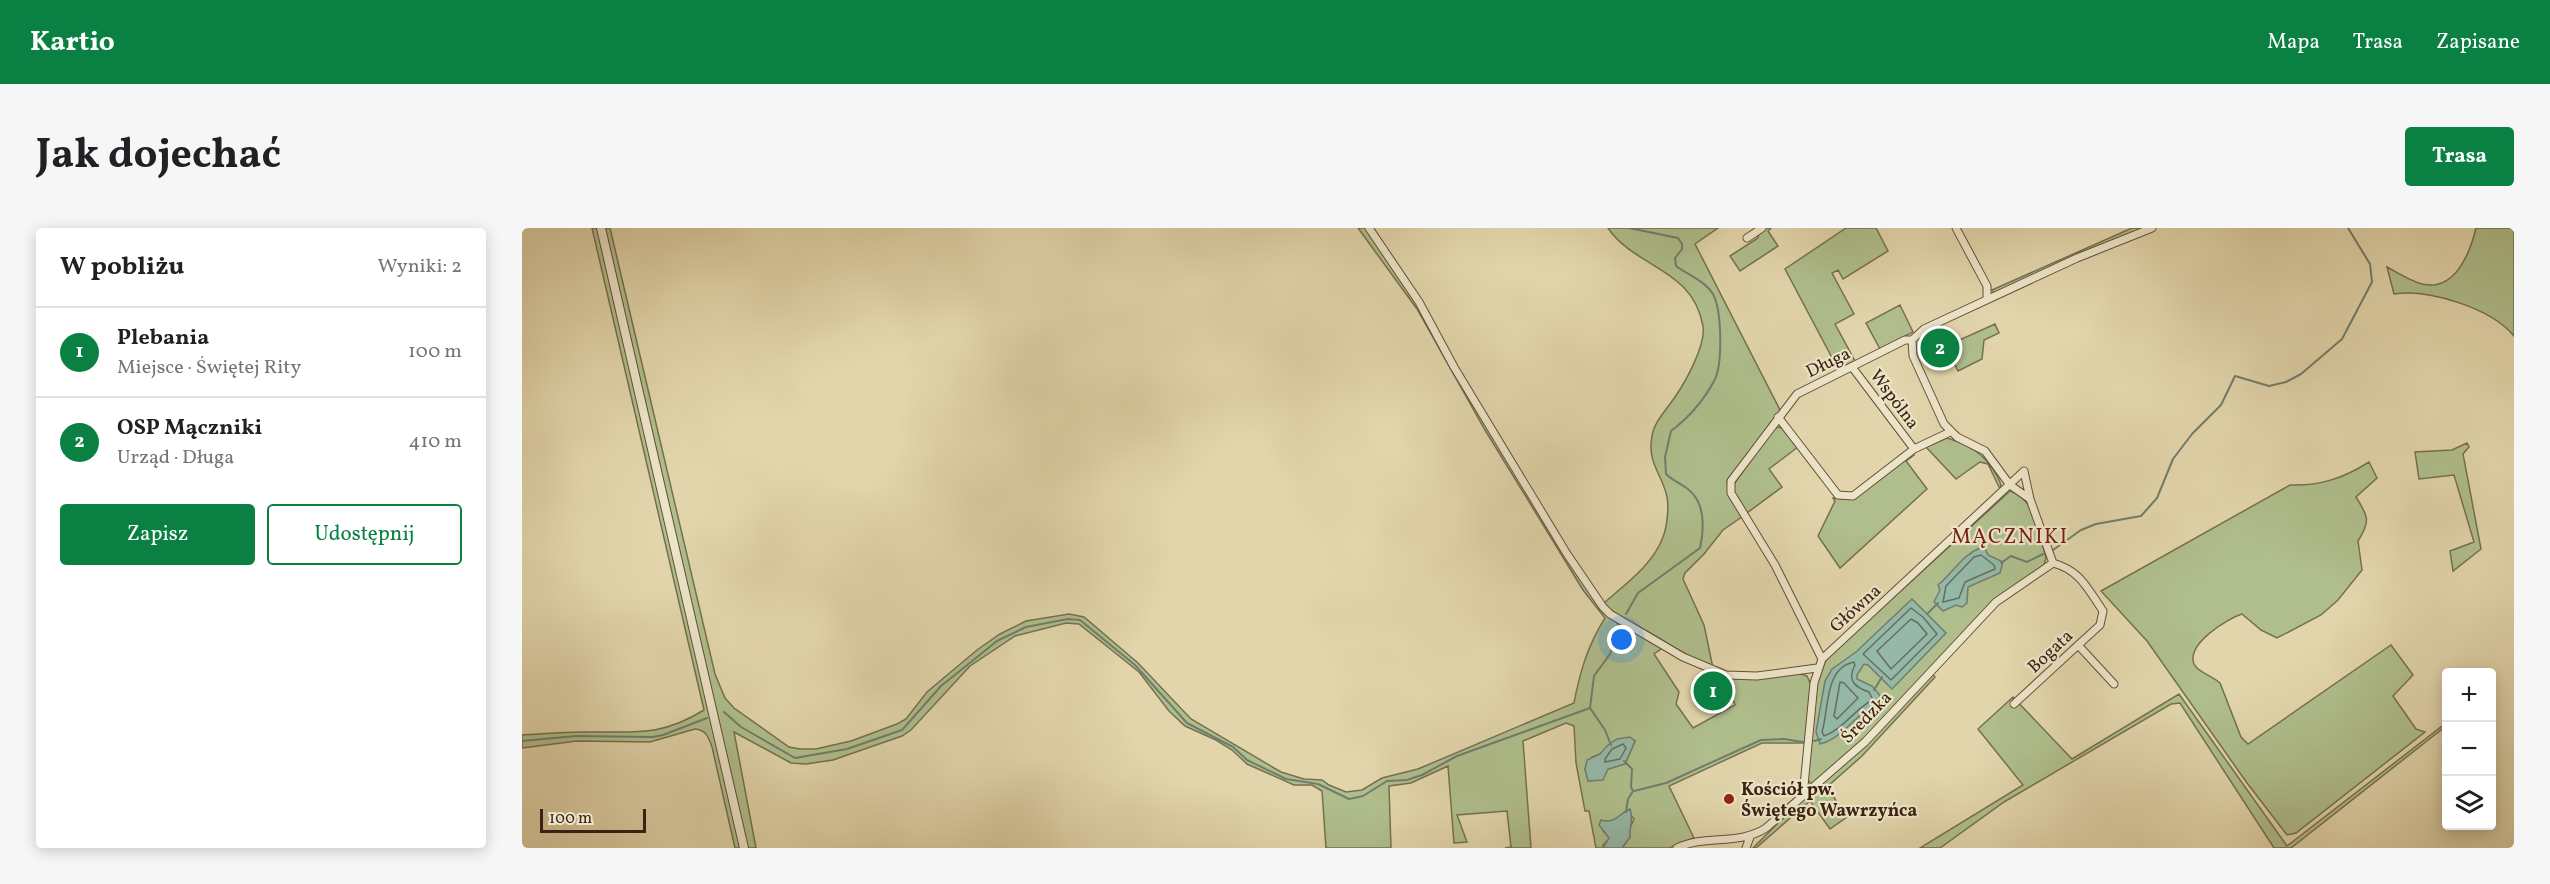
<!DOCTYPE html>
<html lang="pl">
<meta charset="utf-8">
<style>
body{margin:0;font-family:Vollkorn,serif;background:#f6f6f6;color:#202124}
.controls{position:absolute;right:18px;bottom:18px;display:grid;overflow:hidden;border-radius:6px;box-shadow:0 3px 15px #0003}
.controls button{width:54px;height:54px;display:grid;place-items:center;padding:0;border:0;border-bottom:2px solid #e0e0e0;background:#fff;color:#202124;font:30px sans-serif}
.scale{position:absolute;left:18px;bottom:15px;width:106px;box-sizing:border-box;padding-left:6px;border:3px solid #3b2212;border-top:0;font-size:16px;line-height:21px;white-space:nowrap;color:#3b2212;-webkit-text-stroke:4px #ece4c8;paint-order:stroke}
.you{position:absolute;left:1100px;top:412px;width:21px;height:21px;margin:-15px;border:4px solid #fff;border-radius:50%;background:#1a73e8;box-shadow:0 0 0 9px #1a73e833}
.badge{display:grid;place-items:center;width:39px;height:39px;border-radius:50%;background:#0b8043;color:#fff;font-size:20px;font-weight:700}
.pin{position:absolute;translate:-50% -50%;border:3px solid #fff;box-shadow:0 2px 6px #0006}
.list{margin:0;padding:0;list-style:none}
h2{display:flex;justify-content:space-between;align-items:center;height:78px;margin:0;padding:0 24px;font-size:26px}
h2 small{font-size:20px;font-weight:400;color:#757577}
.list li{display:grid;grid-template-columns:39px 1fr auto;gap:18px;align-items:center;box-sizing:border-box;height:90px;padding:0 24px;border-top:2px solid #e0e0e0}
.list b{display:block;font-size:22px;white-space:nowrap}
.list p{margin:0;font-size:20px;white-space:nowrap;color:#757577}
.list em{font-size:20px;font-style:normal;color:#757577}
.actions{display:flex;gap:12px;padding:18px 24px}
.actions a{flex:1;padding:14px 0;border:2px solid #0b8043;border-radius:6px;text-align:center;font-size:21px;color:#0b8043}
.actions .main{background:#0b8043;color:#fff}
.icon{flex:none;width:33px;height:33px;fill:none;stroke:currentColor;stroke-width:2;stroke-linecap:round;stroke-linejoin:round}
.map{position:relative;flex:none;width:1992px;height:620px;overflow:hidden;border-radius:6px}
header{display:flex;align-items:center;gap:36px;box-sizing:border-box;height:84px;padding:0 30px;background:#0b8043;color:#fff}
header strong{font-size:28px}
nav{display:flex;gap:33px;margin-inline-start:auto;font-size:21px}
.intro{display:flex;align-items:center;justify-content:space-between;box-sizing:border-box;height:144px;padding:0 36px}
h1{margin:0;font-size:42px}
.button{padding:15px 27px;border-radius:6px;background:#0b8043;color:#fff;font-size:21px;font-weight:700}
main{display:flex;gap:36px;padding:0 36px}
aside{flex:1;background:#fff;border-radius:6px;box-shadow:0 3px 15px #0003}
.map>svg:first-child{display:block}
.green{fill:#afbe8c;stroke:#75704f;stroke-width:1.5;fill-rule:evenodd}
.water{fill:#95b9a9;stroke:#717d6d;stroke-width:1.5}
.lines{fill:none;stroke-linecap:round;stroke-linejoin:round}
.shore{stroke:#686e5e;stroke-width:1.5}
.stream{stroke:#717d6d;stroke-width:2}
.minor-casing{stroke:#654f38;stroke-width:9}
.tertiary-casing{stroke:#654f38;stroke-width:10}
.minor{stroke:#ece4c8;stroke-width:7}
.tertiary{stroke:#ece4c8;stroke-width:8}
.poi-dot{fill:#8f2418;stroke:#ece4c8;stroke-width:2}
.labels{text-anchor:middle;stroke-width:4.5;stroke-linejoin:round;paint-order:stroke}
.street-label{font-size:18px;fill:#3b2212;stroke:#ece4c8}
.poi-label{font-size:18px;font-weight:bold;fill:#3b2212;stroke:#ece4c8;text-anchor:start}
.quarter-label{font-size:21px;letter-spacing:1.5px;fill:#7a1f14;stroke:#ece4c8}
</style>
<header>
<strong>Kartio</strong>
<nav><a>Mapa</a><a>Trasa</a><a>Zapisane</a></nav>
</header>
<div class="intro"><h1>Jak dojechać</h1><a class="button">Trasa</a></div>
<main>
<aside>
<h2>W pobliżu<small>Wyniki: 2</small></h2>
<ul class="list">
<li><span class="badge">1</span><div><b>Plebania</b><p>Miejsce · Świętej Rity</p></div><em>100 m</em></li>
<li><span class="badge">2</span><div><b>OSP Mączniki</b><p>Urząd · Długa</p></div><em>410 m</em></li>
</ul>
<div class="actions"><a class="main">Zapisz</a><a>Udostępnij</a></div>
</aside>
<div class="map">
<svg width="1992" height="620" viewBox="0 0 1992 620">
<rect width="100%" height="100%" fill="#e2d5ab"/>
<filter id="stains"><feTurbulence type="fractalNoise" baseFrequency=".00333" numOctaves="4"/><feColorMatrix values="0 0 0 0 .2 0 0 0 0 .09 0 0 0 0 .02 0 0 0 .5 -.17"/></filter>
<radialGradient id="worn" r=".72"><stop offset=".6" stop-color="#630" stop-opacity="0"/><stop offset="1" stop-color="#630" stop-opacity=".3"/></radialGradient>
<path class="green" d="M70,0h5l144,620h-6l-23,-101c-4,-11 -6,-17 -17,-18l-45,13 -73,-1 -55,7v-13c20,-1 40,-3 61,-3 49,-1 76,6 121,-22z
M83,0h5l105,446 10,24 9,10 55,39 11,2h16l35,-8 46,-17 9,-5 21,-27 50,-42 23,-16 26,-13 43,-7 15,3 54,46 53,56 90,53 23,7 18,1 7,5 17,7 16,-2 20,-12 36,-9 156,-66c6,-32 14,-58 31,-85l-22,-28 -98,-160 -68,-121 -59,-81h9l51,75 178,298 68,46 -10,7 25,38 -3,12 17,24 42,-23 -10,-28 73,-4 9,3 4,9 -5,58h-44l-93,43 25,52 -25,10h-47l8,-11 -1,-7 5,-11 -7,-9c-8,8 -18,12 -24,21l7,7 -7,7v3h-7l-7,-37h-4l-9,-48 -2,-37 -8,-3 -43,18 8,107h-26l6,-1 -4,-36 -50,4 10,27 -13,1 -6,-77 -37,17 -22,3 2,62h-65l-4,-57 -10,-6h-18l-47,-21 -15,-14 -16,-10 -31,-14 -16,-15 -30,-39 -60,-48 -13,-1 -51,13 -45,30 -59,64 -9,6 -69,24 -27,4 -15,-1 -57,-31 22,116h-8zM1113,513l-10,23 -17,5 -12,11 -7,1 -4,-12 7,-12z
M1086,0h110l-23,16 85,166 -53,71 3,17 13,18 -20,14 -19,24 -19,19 -2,6 21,46 9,43c-25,-11 -46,-26 -70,-39 -14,-9 -29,-14 -40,-25 21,-19 50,-39 60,-67 4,-10 6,-29 4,-40 -5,-24 -20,-33 -15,-61 2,-14 15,-27 23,-39 11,-16 31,-52 28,-71 -11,-59 -67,-57 -95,-98z
M1244,0h5l-3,3 10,15 -38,25 -10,-15 28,-18 1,-5z
M1324,0h30l12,23 -45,28 -5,-9 -6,3 22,41 -19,10 20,37 -17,8 -53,-100z
M1610,0h10l-147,65 -3,-3z
M1954,0h38v108c-23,-28 -85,-47 -120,-42l-7,-27c11,6 23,14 35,17 33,8 48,-31 54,-56z
M1378,77l13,27 -33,17 -14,-26z
M1473,96l4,9 -15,7 -2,19 -24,12 -12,-25z
M1257,199l4,2 15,18 -29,22 13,18 -35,26 -13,-20v-9l39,-55z
M1425,210c23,7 39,17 50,38 3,6 5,8 3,13l-12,-25 -8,-2 -24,17 -30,-32z
M1945,215l2,4 -6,7 18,95 -28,22 -3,-20 24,-9 -20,-67 -35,4 -4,-27 37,-2z
M1390,224l2,3 -8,6 21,28 -87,79 -22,-32 17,-35 -2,-3 20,1z
M1847,234l8,16 -21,19c12,19 15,24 2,44l4,29 -24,30 -17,15 -44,23 -16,-8 -19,-16c-15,5 -56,30 -48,50 3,8 19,12 26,19l21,54 7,7 143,-99 22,30 -20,21 23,33 9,3 -129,101 -9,2 -40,-52 -100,-142 -46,-50 189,-106c30,1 54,-7 79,-23z
M1488,263c25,6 30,46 36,67l-2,7 -57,42 -123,132 -51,45 -3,-1 -2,-3 8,-94 10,-27z
M1410,446l3,3 -73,79 -35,31 20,30 -17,12 -20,-28 -54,47h-3l30,-30 84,-74z
M1657,466l108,152 159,-123v3l-155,122h-17l-94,-145 -9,1 -167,98 -64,46h-20l103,-63 -45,-56 35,-32 59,62z"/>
<path class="water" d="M1458,320h5l3,7 15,7 -3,11 -32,14 -1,16 -5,4 -6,-2 -13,6 -9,-9 6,-12 -2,-5c15,-12 24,-30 42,-37z
M1390,371l34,34 -54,56 -24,-24 -4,-1 -7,11v4l15,7 11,13 -5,7c-20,3 -33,32 -58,38l-4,-12 9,-51 7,-12 24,-17z
M1108,509l5,4 -10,23 -17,5 -5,11 -15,1 -3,-12 2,-9 13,-6 8,-9 9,-6z
M1108,581c4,11 -1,17 0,28l-8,11h-19l6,-10 -10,-13 2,-5c15,4 17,-6 29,-11z"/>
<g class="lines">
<path class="shore" d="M1459,327l13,10 1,4 -30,13 -6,16 -16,4 3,-16 28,-29z
M1389,380l12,9 14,17 -46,46 -28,-26z
M1389,391l7,4 9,11 -36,35 -14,-18z
M1332,434l1,3c-8,15 -1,22 14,27l4,8c-18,8 -29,29 -49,36l-2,-4c7,-22 2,-64 32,-70z
M1318,454l4,1 14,15 -21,21 -3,-3z
M1101,516l3,4 -6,11 -15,3v-3l7,-10z"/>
<path class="stream" d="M1531,322l28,-20 15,-6 45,-8 16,-18 16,-39 19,-25 29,-29 14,-29 34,10 17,-4 15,-8 41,-35 30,-57 -2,-18 -22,-36
M1479,335l10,-7 16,6 16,-8
M1104,386l12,-21 62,-45c4,-19 6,-44 -11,-58 -7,-6 -16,-9 -23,-16l-1,-17 6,-26c17,-13 33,-31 43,-50 9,-16 8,-70 -1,-87 -8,-13 -25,-19 -37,-28l-1,-8 7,-9v-5l-4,-6 -49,-10
M1405,386l11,-11
M1352,462l8,-13
M202,484l17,15 54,31 52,-9 55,-19 39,-44 56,-45 29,-14 42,-8 12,1 55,45 52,58 46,24 14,13 39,19 32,5 31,15 14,-3 24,-15 20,-1 15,-5 35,-19 133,-48
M0,513l54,-5 77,1 10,-2 44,-17
M1292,513l7,-2
M1089,517l-6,-15 -15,-22 4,-32 16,-22 9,-26 -2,-5
M1102,533l8,8 -1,18 2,4 -5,8 -2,13
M1112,563l32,-8 95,-43 23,-1 19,3"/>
<g class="minor-casing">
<path id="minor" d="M847,0l50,74 35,65 113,187 36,53 7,7 73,43 43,18 31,1 60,-8
M1434,0l31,58v13
M1225,10l15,-10
M1390,112l1,16 31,68 13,13 28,14 25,34 20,14 23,64c28,8 34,25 50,48l-3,14 -86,79
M1330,139l62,82
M1256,189l60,78 15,1 61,-47 36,-17
M1502,243l6,28
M1556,417l36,39
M1300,431l-47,-94 -44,-72v-12l66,-87 108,-54h7l12,-11 153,-71 75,-30
M1281,568l11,-113 8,-24 202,-188
M1155,620c29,-14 61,-2 89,-20l99,-86 131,-140 57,-39
M1224,620l4,-11"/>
</g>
<g class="tertiary-casing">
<path id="tertiary" d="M79,0l143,620"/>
</g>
<use href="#minor" class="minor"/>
<use href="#tertiary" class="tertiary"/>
</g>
<circle class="poi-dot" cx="1207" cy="571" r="6"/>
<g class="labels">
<g class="street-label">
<text transform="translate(1306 134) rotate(-26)" y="6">Długa</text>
<text transform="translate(1373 171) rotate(53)" y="6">Wspólna</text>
<text transform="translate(1333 380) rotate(-42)" y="6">Główna</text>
<text transform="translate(1528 423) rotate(-43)" y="6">Bogata</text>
<text transform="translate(1344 489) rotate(-46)" y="6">Średzka</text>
</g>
<g class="poi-label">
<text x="1219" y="567">Kościół pw.<tspan x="1219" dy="21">Świętego Wawrzyńca</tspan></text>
</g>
<g class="quarter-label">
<text x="1488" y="315">MĄCZNIKI</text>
</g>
</g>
<rect width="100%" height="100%" filter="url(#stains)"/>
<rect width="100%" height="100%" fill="url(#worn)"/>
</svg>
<div class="controls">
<button>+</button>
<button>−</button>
<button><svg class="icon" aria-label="layers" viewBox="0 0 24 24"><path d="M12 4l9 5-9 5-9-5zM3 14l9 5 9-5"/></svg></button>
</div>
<div class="scale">100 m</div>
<div class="you"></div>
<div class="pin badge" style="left:1191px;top:463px">1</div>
<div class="pin badge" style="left:1418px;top:120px">2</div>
</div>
</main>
